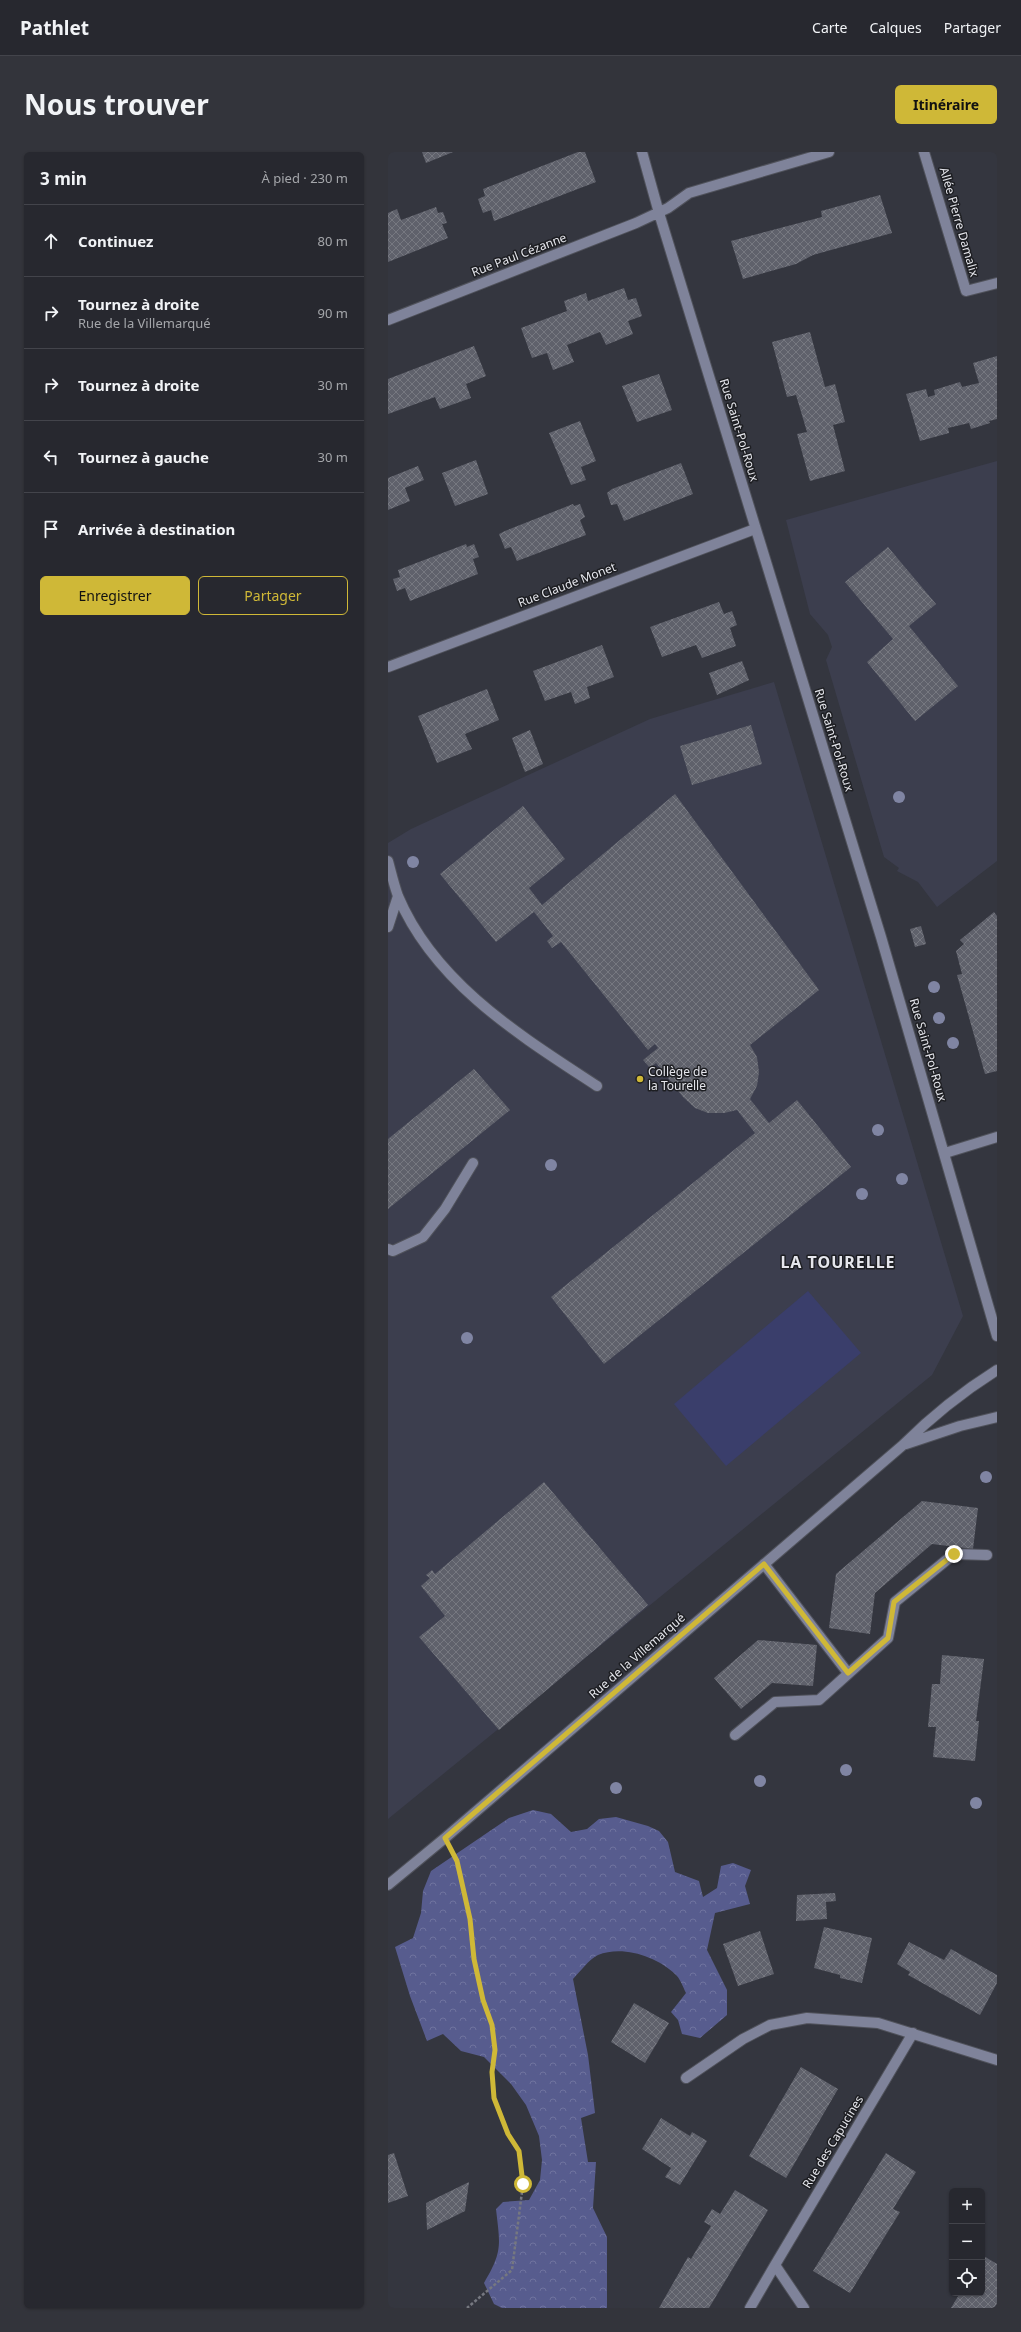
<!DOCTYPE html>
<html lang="fr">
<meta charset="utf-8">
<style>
body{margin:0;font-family:"Noto Sans",sans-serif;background:#33343b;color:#f1f3f6}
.controls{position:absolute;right:12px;bottom:12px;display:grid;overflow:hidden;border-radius:6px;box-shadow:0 1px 3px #0004}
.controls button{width:36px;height:36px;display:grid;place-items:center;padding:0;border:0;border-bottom:1px solid #43444b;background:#27282f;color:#f1f3f6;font:20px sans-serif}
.stop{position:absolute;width:12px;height:12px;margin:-9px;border:3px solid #cfb837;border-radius:50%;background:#fff}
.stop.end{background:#cfb837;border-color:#fff;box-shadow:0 1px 4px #0008}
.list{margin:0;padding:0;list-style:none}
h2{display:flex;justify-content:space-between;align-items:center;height:52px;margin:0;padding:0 16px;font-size:17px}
h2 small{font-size:13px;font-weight:400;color:#a4a6aa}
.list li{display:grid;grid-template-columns:26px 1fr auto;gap:12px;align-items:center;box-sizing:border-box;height:72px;padding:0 16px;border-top:1px solid #43444b}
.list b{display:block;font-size:15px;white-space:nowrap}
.list p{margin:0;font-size:13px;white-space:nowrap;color:#a4a6aa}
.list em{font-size:13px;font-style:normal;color:#a4a6aa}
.actions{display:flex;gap:8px;padding:12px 16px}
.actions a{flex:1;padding:9px 0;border:1px solid #cfb837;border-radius:6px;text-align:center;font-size:14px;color:#cfb837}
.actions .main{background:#cfb837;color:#111}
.icon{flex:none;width:22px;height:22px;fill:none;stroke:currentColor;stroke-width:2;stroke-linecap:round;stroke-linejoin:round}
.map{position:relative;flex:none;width:609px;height:2156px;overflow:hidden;border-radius:6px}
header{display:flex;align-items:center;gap:24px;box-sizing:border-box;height:56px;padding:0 20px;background:#27282f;border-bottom:1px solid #43444b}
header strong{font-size:19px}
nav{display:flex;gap:22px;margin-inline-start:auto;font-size:14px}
.intro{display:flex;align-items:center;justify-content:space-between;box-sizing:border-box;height:96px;padding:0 24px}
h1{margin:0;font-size:28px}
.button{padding:10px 18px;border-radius:6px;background:#cfb837;color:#111;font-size:14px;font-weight:700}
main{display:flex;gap:24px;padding:0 24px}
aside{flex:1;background:#27282f;border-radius:6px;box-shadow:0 1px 3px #0004}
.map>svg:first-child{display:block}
.built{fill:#3c3e4e}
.green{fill:#3a3e6b}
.forest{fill:url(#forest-crowns)}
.building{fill:url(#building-cross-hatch)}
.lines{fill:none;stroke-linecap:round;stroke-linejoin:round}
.minor-casing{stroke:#50525b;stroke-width:12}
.path{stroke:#767880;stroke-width:2.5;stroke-dasharray:3 2;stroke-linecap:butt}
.minor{stroke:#7f839a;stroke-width:10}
.tree{fill:#8085a3}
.route{stroke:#cfb837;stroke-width:5}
.poi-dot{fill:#cfb837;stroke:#1d1e22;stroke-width:1.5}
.labels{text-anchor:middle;stroke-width:3;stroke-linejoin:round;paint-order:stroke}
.street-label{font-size:12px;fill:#e5e6ec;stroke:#1d1e22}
.poi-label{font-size:12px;fill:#e5e6ec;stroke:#1d1e22;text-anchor:start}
.district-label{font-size:16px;font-weight:bold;letter-spacing:1px;fill:#e5e6ec;stroke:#1d1e22}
</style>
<header>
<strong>Pathlet</strong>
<nav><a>Carte</a><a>Calques</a><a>Partager</a></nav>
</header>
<div class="intro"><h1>Nous trouver</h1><a class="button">Itinéraire</a></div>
<main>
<aside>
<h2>3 min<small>À pied · 230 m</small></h2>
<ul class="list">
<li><svg class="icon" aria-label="ahead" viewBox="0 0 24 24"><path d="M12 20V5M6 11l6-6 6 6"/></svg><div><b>Continuez</b></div><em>80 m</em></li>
<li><svg class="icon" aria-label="right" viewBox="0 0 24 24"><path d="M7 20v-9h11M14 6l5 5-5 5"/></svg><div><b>Tournez à droite</b><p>Rue de la Villemarqué</p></div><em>90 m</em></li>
<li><svg class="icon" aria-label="right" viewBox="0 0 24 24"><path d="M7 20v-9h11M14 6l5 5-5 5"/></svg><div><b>Tournez à droite</b></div><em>30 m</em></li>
<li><svg class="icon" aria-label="left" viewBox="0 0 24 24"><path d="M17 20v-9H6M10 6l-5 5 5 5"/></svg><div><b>Tournez à gauche</b></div><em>30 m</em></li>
<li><svg class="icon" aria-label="arrive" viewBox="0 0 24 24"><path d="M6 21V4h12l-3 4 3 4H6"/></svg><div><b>Arrivée à destination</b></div></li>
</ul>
<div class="actions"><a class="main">Enregistrer</a><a>Partager</a></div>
</aside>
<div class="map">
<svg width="609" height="2156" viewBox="0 0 609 2156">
<defs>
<pattern id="forest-crowns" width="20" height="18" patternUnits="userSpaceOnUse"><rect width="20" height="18" fill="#575c8e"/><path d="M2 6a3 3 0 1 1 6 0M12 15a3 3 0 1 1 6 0" fill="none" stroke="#6f739e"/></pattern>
<pattern id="building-cross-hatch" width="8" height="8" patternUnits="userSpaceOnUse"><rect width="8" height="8" fill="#5f616b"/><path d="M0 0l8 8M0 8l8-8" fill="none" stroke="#767880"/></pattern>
</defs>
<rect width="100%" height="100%" fill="#34363f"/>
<path class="built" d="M609,309v400l-60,46 -19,-25 -21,-11 2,-3 -15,-11 -58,-197 6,-13 -4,-12 -18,-21 -24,-94z
M386,530l189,634 -31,59 -544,444v-976l23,-14 239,-110z"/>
<path class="green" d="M420,1139l53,62 -135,113 -52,-62z"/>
<path class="forest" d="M145,1658l18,4 20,18 16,-3 12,-10 17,-2 32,9 11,5 9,11 7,30 24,9 4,16 14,-9 4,-22 12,-3 18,7 -6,16 5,18 -35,9 -8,37 20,40v25l-27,23 -18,-4 -4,-14 -7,-8 15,-19c-3,-6 -6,-15 -11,-19 -19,-18 -53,-29 -77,-19 -9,4 -18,17 -25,24l15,76 7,58 -14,5 7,44h8l-3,46 14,29v71h-105l-8,-4 -10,-21c19,-32 16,-38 12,-74l7,-7 26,-2 11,-20 2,-20 -3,-24 -13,-31 -15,-21 -27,-27 -23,-6 -18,-17 -16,7 -17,-45 -15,-49 18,-9 8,-25 2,-22 8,-20 78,-53z"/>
<path class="building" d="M34,0h31l-27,11z
M190,0h7l11,30 -102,39 -3,-11 -8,3 -5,-14 7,-3 -2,-7z
M492,43l12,38 -79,22 -17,9 -53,15 -12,-38 91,-24 -1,-6z
M48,55l2,6 5,-1 4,11 -5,1 6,14 -60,24v-49l9,-4 4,11z
M236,136l4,12 8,-2 6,18 -14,5 5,13 -27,11 -6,-13 -33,13 7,17 -21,8 -6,-17 -15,5 -11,-30 46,-17 -3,-10 22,-8 2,8z
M422,180l15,55 10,-3 10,38 -12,3 12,46 -35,10 -13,-47 10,-2 -11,-37 -9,2 -15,-55z
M86,194l12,30 -20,8 5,14 -31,11 -5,-12 -47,17v-35z
M609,204v63l-8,2 1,2 -19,6 -2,-6 -21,5 1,5 -29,8 -14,-47 20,-5 2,8 7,-2 -1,-5 26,-8 2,5 17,-4 -6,-20z
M271,222l13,36 -35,12 -15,-36z
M192,269l16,40 -15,6 5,13 -15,5 -22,-52z
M88,308l12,34 -33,12 -13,-33z
M293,311l12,31 -69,27 -7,-17 -6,1 -4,-12 5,-4z
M30,314l6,14 -19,8 5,13 -22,9v-32z
M185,352l1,2 6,-2 5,13 -5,3 6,15 -69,26 -6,-14 -6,2 -6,-15 6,-3z
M78,392l1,3 7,-3 5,13 -6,2 5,15 -68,27 -5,-13 -8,3 -4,-12 7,-2 -2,-7z
M500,395l48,57 -27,22 49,60 -43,35 -48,-59 26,-23 -48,-57z
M331,450l5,12 8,-3 5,14 -7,3 6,18 -34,12 -6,-13 -34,12 -12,-30z
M214,493l12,32 -27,10 3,11 -15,6 -4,-12 -26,9 -12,-30z
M354,509l7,19 -32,15 -8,-22z
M99,537l12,31 -34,14 7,15 -35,14 -19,-47z
M363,573l11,39 -70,21 -12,-39z
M142,578l13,34 -18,8 -13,-34z
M287,642l144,196 -69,55 7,12 2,15 -2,14 -7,13 19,24 28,-23 54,67 -247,197 -53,-67 204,-164 -18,-23 -13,3h-16l-13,-5 -12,-11 -27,-34 -6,5 -7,-8 15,-12 -3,-4 -7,6 -87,-108 -9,6 -5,-7 6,-5 -19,-24 -38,30 -56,-68 83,-68 42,53 -36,29 13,17z
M606,760l3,4v155l-12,3 -28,-99 5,-1 -6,-23 8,-7 -4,-4z
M533,774l5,18 -11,3 -5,-18z
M86,917l36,41 -122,99v-70z
M156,1330l104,123 -149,125 -80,-93 26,-21 -24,-30 9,-8 -4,-3 6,-5 3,4z
M534,1349l56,7 -5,41 -41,-5 -57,49 -5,41 -41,-6 7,-54z
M370,1488l59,5 -4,41 -41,-3 -31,26 -27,-31z
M554,1503l42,4 -8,62h3l-4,40 -42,-4 3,-30h-8l4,-43h8z
M447,1741l1,8 -10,1 1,17 -31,2 1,-26z
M436,1775l48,11 -10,45 -22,-5v-3l-26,-7z
M372,1779l14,43 -36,12 -15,-42z
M521,1790l35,18 7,-11 46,26v8l-17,32 -72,-40 2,-3 -13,-8z
M246,1851l35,20 -24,40 -34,-21z
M413,1915l37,22 -52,89 -37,-22z
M273,1966l29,18 2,-4 15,9 -27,44 -15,-8 6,-9 -29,-19z
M6,2001l14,43 -20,7v-48z
M498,2001l30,19 -23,37 7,3 -50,81 -37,-22z
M81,2030l-4,29 -38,19 -1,-27z
M347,2038l33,20 -59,98h-50l29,-51 3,2 20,-33 -7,-4 8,-13 8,5z
M594,2103l15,9v44h-46l9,-15h22z"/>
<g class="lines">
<g class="minor-casing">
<path id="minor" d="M254,0l17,61 222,724 116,399
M536,0l42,139 31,-8
M0,168l248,-97 32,-15 21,-15 140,-41
M0,515l367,-138
M0,709c3,11 6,24 10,35 37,88 123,140 199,190
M0,775l10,-31
M557,1001l52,-16
M0,1097l5,2 30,-14 22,-28 28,-46
M518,1292l54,-18 37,-9
M376,1412l84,109
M347,1583l40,-33 44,-2 69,-62 7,-36 59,-48 33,1
M0,1733l57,-47 458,-393c29,-29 59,-53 94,-75
M298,1926l57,-39 27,-14 37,-7 71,5 119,37
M362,2156l25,-43
M416,2156l-29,-43 138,-232"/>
</g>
<path class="path" d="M67,1706l15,61 4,40 9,41 9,25 3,25 -3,22 2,26 14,36 11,17 4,33 -11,86 -45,38"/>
<use href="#minor" class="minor"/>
</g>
<g class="tree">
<circle cx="511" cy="645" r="6"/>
<circle cx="25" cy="710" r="6"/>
<circle cx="546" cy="835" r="6"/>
<circle cx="551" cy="866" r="6"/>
<circle cx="565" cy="891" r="6"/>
<circle cx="490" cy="978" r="6"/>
<circle cx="163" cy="1013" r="6"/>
<circle cx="514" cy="1027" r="6"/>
<circle cx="474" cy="1042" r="6"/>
<circle cx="79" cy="1186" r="6"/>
<circle cx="598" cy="1325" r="6"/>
<circle cx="458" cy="1618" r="6"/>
<circle cx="372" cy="1629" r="6"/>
<circle cx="228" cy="1636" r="6"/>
<circle cx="588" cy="1651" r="6"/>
</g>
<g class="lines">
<path class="route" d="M135,2032l-4,-33 -11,-17 -14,-36 -2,-26 3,-22 -3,-25 -9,-25 -9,-41 -4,-40 -13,-58 -12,-23 319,-274 84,109 40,-35 6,-36 60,-48"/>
</g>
<circle class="poi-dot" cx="252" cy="927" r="4"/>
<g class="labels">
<g class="street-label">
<text transform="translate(571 70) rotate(74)" y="4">Allée Pierre Damalix</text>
<text transform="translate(131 103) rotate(-21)" y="4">Rue Paul Cézanne</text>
<text transform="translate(351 278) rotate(73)" y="4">Rue Saint-Pol-Roux</text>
<text transform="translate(179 433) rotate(-21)" y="4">Rue Claude Monet</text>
<text transform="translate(446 588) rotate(73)" y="4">Rue Saint-Pol-Roux</text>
<text transform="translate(540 898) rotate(74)" y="4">Rue Saint-Pol-Roux</text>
<text transform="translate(249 1504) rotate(-41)" y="4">Rue de la Villemarqué</text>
<text transform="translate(445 1990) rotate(-59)" y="4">Rue des Capucines</text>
</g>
<g class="poi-label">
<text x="260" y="924">Collège de<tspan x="260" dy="14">la Tourelle</tspan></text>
</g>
<g class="district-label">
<text x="450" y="1116">LA TOURELLE</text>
</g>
</g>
</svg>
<div class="controls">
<button>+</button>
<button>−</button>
<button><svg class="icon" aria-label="locate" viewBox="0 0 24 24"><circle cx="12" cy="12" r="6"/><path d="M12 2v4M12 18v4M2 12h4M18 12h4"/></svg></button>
</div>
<div class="stop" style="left:135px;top:2032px"></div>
<div class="stop end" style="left:566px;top:1402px"></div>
</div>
</main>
